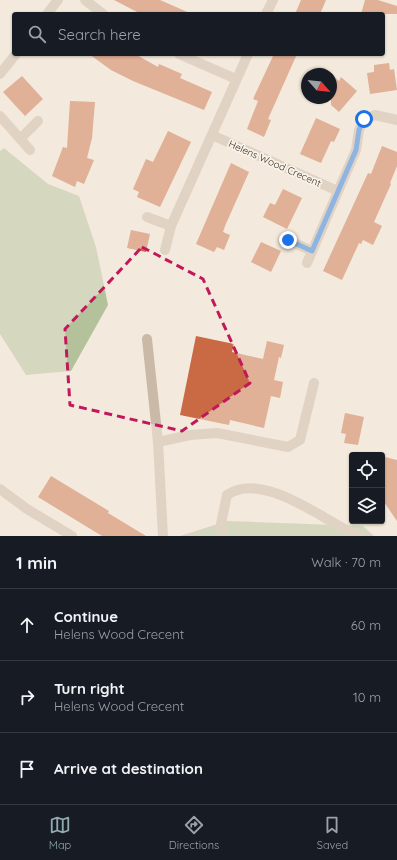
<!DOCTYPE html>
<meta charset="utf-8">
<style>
body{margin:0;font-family:Quicksand,sans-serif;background:#20242c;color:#f1f3f6}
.controls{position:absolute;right:12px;bottom:12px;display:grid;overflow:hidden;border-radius:4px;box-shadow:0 1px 3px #0004}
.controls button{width:36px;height:36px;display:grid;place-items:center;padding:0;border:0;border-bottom:1px solid #363941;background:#171b24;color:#f1f3f6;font:20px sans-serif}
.compass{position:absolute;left:301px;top:68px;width:36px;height:36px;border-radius:50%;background:#171b24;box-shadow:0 1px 3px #0004;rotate:117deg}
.stop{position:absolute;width:12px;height:12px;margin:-9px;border:3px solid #1a73e8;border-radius:50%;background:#fff}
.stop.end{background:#1a73e8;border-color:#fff;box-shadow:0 1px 4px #0008}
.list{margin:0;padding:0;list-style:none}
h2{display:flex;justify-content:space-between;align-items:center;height:52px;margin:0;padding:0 16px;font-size:17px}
h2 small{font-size:13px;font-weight:400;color:#9ea1a6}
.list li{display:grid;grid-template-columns:26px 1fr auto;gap:12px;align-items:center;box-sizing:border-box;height:72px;padding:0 16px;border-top:1px solid #363941}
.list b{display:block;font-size:15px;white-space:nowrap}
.list p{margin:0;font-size:13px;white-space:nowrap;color:#9ea1a6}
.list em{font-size:13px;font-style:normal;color:#9ea1a6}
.icon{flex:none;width:22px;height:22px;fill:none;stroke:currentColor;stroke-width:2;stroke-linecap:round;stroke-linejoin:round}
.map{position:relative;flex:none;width:397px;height:536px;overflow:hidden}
.search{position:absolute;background:#171b24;box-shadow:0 1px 3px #0004;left:12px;right:12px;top:12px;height:44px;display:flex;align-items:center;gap:10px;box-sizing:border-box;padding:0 14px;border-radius:4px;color:#9ea1a6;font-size:15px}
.sheet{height:268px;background:#171b24}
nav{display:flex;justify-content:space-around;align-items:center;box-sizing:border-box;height:56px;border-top:1px solid #363941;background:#171b24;font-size:11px;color:#9ea1a6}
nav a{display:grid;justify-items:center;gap:2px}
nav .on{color:#91abb0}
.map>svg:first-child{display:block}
.green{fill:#b3c29b}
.building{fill:#c96a44}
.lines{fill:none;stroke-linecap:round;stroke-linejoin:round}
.minor{stroke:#cbb9a7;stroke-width:10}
.route{stroke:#1a73e8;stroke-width:5}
.marked{fill:none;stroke:#c2185b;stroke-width:3;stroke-dasharray:8 5;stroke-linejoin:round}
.labels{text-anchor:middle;stroke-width:3.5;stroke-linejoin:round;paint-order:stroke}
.street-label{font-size:10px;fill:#382e28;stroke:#faf3e8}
</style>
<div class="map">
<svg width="397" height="536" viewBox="0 0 397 536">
<rect width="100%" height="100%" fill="#f3e9dc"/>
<path class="green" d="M4,148l44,36 31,12 17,51 12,58 -37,66 -45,4 -26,-41v-183z
M227,521l136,5 11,10h-194z"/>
<path class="building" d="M114,0h46l32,14h-51z
M301,0h25l-6,14h-25z
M365,0h13l19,6v8h-36z
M89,54h46l23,13 1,-3 23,10 -2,4 32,14 -8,18 -71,-29 -22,-11z
M274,54h23l-29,65 3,1 -7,17 -17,-8 11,-28 -5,-2z
M389,63l1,7 4,-1 3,21 -27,4 -3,-21 7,-1v-7z
M331,74l8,7 2,-4 16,14 -18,21 -8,-7z
M22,76l21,23 -18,17 -22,-24z
M70,101l25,1 -3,36 -5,20 7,2 -10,24 -7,-3 -2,6 -23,-11 11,-29 4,1z
M316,118l24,11 -6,13 -3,-1 -10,22 -21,-9z
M168,131l23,11 -31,65 -23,-10 2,-5 -6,-3 13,-30 7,3z
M382,146l15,6v14l-7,17 1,1 -17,38 8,4 -9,19 -10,-5 -2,4 -2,-1 -17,37 -19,-9 45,-98 3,1z
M231,163l18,9 -24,54 -2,6 7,3 -6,15 -7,-3 -3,5 -18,-8z
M283,189l19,9 -15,31 -24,-12 7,-14 5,2z
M131,230l19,4 -4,18 -19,-4z
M261,242l20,9 -10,21 -20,-10z
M196,336l38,8 -2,8 31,7 4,-18 17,4 -3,13 -2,-1 -5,23 9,2 -3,16 -9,-2 -7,32 -34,-8 -1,5 -49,-10z
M345,413l19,4 -6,28 -14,-2 2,-9 -5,-1z
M385,457l12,3v61l-15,-22v-23z
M51,476l58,35 -1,2 38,23h-44l-64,-39z"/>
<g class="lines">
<path class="minor" d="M85,0l18,14
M47,14l11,-14
M266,14l7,-14
M179,54l57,25
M0,74l16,-20
M0,116l30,34
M212,135l126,56
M21,138l17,-17
M147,217l24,9
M288,240l24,11
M165,250l6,-24 77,-172
M307,263l49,-113 3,-20 5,-11 11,-4 22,5
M147,339l11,103 5,94
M158,442l32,-7 27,-2 71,14 12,-7 14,-57
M0,489l27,20 45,27
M223,536l-2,-12 6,-29c37,-25 98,27 132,41"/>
</g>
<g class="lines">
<path class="route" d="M288,240l24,11 44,-101 3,-20 5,-11"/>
</g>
<path d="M0 0H397V536H0ZM142,247l61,32 47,104 -68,48 -112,-26 -5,-76z" fill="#f3e9dc" fill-opacity=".55" fill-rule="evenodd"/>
<path class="marked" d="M142,247l61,32 47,104 -68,48 -112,-26 -5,-76z"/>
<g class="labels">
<g class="street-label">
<text transform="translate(275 163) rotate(24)" y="4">Helens Wood Crecent</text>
</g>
</g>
</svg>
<div class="controls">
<button><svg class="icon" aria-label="locate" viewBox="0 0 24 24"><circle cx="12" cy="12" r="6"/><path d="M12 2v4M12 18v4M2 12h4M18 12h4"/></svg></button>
<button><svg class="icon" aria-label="layers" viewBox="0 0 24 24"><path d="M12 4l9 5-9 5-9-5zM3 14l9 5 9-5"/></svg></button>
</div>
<svg class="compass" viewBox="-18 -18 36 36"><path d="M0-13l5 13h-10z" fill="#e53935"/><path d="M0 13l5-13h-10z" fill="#9ea1a6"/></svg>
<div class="stop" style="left:364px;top:119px"></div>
<div class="stop end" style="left:288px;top:240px"></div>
<div class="search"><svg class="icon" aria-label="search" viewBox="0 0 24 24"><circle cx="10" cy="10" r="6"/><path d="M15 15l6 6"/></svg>Search here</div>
</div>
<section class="sheet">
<h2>1 min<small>Walk · 70 m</small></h2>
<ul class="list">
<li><svg class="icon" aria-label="ahead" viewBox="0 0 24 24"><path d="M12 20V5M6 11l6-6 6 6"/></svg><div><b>Continue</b><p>Helens Wood Crecent</p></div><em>60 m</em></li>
<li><svg class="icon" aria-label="right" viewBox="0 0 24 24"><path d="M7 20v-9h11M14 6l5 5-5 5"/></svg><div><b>Turn right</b><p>Helens Wood Crecent</p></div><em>10 m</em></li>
<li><svg class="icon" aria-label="arrive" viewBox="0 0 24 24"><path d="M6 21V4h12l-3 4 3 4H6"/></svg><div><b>Arrive at destination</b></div></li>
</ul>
</section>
<nav>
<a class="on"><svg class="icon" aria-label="map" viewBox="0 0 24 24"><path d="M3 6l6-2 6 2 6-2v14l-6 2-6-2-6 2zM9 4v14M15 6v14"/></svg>Map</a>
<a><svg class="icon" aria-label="directions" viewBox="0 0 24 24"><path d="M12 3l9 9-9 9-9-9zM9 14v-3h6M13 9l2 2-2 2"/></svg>Directions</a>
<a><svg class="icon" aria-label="saved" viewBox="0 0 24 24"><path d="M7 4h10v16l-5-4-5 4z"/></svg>Saved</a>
</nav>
